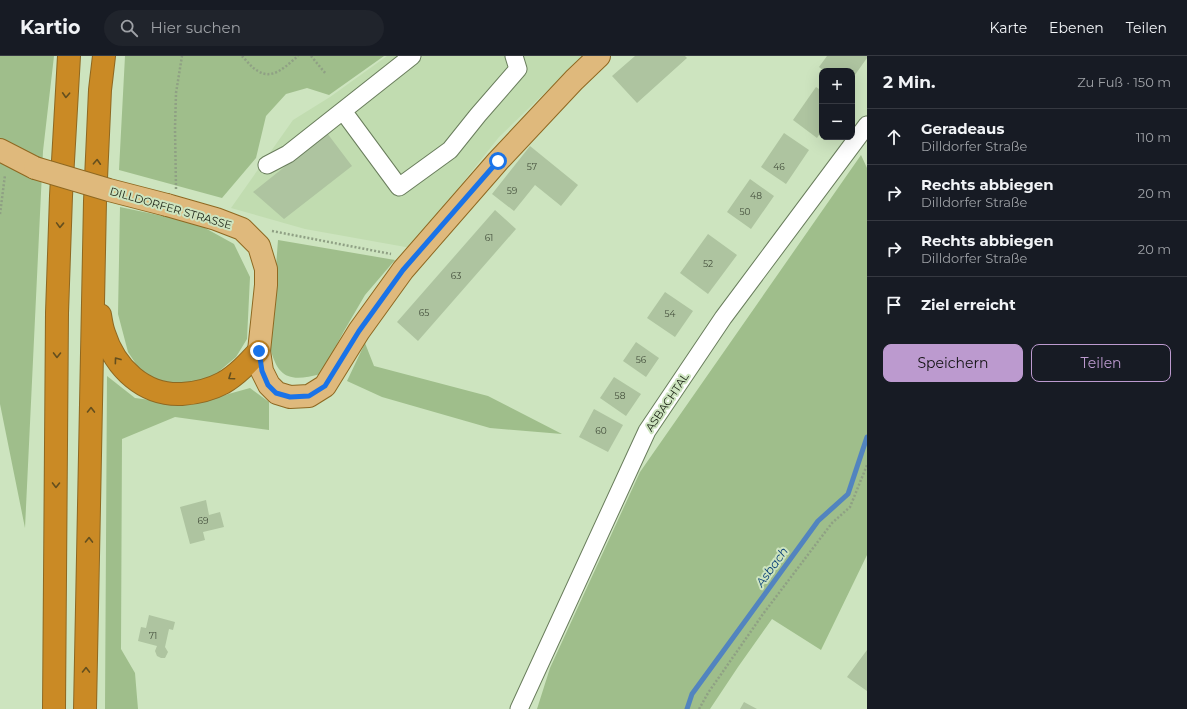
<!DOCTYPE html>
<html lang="de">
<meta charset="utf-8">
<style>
body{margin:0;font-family:Montserrat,sans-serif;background:#20242c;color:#f1f3f6}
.controls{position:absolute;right:12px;top:12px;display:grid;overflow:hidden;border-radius:8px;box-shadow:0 4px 16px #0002}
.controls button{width:36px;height:36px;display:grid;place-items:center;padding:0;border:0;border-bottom:1px solid #363941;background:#171b24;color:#f1f3f6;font:20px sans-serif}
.stop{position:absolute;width:12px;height:12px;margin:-9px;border:3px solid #1a73e8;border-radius:50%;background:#fff}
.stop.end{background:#1a73e8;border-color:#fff;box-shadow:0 1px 4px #0008}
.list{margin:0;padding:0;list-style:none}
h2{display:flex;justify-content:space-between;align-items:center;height:52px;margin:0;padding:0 16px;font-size:17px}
h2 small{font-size:13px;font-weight:400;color:#9ea1a6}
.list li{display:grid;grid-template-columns:26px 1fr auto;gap:12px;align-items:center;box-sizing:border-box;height:56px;padding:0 16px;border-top:1px solid #363941}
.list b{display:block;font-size:15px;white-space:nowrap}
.list p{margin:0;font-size:13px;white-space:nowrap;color:#9ea1a6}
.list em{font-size:13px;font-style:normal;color:#9ea1a6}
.actions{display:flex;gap:8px;padding:12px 16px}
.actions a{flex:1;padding:9px 0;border:1px solid #bc9acf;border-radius:8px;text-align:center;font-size:14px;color:#bc9acf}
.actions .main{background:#bc9acf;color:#111}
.icon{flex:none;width:22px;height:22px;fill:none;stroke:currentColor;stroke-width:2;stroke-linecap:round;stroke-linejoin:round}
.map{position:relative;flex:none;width:867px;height:653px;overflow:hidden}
header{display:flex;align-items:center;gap:24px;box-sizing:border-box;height:56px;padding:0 20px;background:#171b24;border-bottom:1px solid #363941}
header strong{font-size:19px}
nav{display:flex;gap:22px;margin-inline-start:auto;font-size:14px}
.search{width:280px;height:36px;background:#20242c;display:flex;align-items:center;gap:10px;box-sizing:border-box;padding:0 14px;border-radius:22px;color:#9ea1a6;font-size:15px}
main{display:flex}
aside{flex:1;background:#171b24}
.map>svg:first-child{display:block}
.built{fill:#c1dcb0}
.green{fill:#9fbe8b}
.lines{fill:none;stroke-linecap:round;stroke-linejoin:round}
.stream{stroke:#5284bf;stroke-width:5}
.building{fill:#aec4a0}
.minor-casing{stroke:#697d5c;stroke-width:19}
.major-casing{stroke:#8e6821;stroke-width:24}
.highway-casing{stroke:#8e6821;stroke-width:24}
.path{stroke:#8fa084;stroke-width:2.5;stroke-dasharray:2 2;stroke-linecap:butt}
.minor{stroke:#fff;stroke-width:17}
.major{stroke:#dfb97c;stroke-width:22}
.highway{stroke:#ca8a25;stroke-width:22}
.major-bridge-casing{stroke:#8e6821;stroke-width:24;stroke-linecap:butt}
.major-bridge{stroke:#dfb97c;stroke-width:22}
.oneway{stroke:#644f1e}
.route{stroke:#1a73e8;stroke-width:5}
.labels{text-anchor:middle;stroke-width:4;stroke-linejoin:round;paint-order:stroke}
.number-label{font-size:9px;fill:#444f3c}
.street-label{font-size:11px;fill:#20281a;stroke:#cde4bf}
.water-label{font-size:12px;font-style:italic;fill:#0a4178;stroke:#cde4bf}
</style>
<header>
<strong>Kartio</strong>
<div class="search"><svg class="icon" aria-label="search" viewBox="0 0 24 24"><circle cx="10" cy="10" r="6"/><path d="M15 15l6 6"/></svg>Hier suchen</div>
<nav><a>Karte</a><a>Ebenen</a><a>Teilen</a></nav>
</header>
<main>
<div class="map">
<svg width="867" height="653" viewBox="0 0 867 653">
<rect width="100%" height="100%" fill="#cde4bf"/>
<path class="built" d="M387,0h196l-84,81 -88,111 -106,-19 -74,-21 62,-88 37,-23z"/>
<path class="green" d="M0,0h54l-11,95 -18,377 -25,-124z
M125,0h259l-55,39 -22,-7 -21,6 -20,22 -10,42 -34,40 -103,-28z
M861,99l6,13v387l-46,95 -49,-31 -34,48 -28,42h-173l13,-41 90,-196z
M120,151l76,16 38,21 16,33 -3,62 -11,18 -26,22 -27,6 -16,-2 -25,-10 -14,-21 -10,-38z
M278,184l117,20 -30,35 -21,36 -23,43c-31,8 -43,5 -51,-27z
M365,287l9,23 114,30 74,38 -72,-6 -108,-31 -35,-16z
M107,320l28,22 54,7 61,-17 19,14v28l-94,-13 -53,22 -1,210 14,24 3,36h-33z"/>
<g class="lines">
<path class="stream" d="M687,653l5,-15 126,-173 30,-27 19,-57"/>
</g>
<path class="building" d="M635,0h50l2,2 -50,45 -25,-27z
M827,0h40v2l-15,21v-8h-28l-5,-4z
M816,31l6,4v39l-5,8 -24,-18z
M327,77l25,33 -68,53 -31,-27z
M784,77l25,17 -23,34 -25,-17z
M530,90l48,39 -17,21 -26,-21 -21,26 -22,-17z
M750,123l24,17 -23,33 -24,-17z
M495,154l21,19 -98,112 -21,-19z
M708,178l29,21 -29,39 -28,-21z
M665,236l28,19 -18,26 -28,-19z
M636,286l23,16 -13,19 -23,-16z
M614,321l27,17 -15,22 -26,-18z
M594,353l29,16 -15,27 -29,-15z
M206,444l3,15 11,-3 4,15 -21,5 2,8 -15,4 -10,-37z
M149,559l26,7 -2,8 -4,-1 -4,18 3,5 -3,6h-4l-4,-2 -2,-5 2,-5 -19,-5 3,-14 5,1z
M867,594v41l-20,-14z
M744,646l13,7h-17z"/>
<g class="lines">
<g class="minor-casing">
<path id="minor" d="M343,55l56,76 51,-37 28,-35 40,-46 -4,-13
M267,109l21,-11 124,-98
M519,653l128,-278 76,-113 144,-193"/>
</g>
<g class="major-casing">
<path id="major" d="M0,94l35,18
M167,149l49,14 26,10 17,17 7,23v16l-7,66 3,20 7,14 8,8 13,4 19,-1 16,-10 34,-55 44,-61 95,-109 76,-81 25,-24"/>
</g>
<g class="highway-casing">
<path id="highway" d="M100,259c1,6 2,13 4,18 11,35 40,63 78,61 14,-1 28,-4 41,-11 14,-8 25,-20 36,-32
M54,653l3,-396 4,-117 8,-140
M85,653l10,-508 5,-111 4,-34"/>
</g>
<path class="path" d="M242,0c5,5 10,12 16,15 15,10 29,-6 40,-15
M311,0l15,18
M176,133l-1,-61 1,-35 6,-37
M0,158l5,-39
M272,175l119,23
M699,653l9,-16 55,-79 69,-91 18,-16 17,-42"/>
<use href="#minor" class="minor"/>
<use href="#major" class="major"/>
<use href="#highway" class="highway"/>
<g class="major-bridge-casing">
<path id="major-bridge" d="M35,112l74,22 58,15"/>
</g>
<use href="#major-bridge" class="major-bridge"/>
</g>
<defs><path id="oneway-chevron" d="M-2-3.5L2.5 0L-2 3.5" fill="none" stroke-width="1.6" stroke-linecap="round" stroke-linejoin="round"/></defs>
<g class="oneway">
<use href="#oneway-chevron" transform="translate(66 39) rotate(93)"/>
<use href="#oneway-chevron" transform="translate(97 106) rotate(-87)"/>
<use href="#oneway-chevron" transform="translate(60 169) rotate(92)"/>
<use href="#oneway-chevron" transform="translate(57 299) rotate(91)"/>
<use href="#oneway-chevron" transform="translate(117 304) rotate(-126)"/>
<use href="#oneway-chevron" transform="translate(231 321) rotate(145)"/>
<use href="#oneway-chevron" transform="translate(91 354) rotate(-89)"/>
<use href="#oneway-chevron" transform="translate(56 429) rotate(91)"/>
<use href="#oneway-chevron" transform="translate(89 484) rotate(-89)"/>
<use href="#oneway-chevron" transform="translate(86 614) rotate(-89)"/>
</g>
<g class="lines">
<path class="route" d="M259,295l3,20 6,14 8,8 14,4 19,-1 16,-10 34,-55 44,-61 95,-109"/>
</g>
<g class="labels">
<g class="number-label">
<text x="532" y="114">57</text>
<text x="779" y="114">46</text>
<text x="512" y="138">59</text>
<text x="756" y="143">48</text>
<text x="745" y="159">50</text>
<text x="489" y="185">61</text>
<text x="708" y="211">52</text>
<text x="456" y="223">63</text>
<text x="424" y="260">65</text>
<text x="670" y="261">54</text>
<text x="641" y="307">56</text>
<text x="620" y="343">58</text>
<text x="601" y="378">60</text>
<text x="203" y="468">69</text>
<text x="153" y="583">71</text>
</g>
<g class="street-label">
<text transform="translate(171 152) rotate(16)" y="4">DILLDORFER STRASSE</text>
<text transform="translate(667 346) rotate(-56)" y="4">ASBACHTAL</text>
</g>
<g class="water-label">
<text transform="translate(772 511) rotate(-54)" y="4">Asbach</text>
</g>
</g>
</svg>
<div class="controls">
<button>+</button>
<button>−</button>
</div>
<div class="stop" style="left:498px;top:105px"></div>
<div class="stop end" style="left:259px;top:295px"></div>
</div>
<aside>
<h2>2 Min.<small>Zu Fuß · 150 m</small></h2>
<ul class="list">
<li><svg class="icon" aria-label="ahead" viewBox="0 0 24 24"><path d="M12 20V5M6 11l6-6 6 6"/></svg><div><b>Geradeaus</b><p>Dilldorfer Straße</p></div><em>110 m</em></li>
<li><svg class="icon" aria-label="right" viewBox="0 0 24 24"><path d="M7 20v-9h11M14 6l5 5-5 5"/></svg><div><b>Rechts abbiegen</b><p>Dilldorfer Straße</p></div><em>20 m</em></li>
<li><svg class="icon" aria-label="right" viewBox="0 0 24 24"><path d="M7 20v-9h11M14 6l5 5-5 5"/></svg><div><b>Rechts abbiegen</b><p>Dilldorfer Straße</p></div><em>20 m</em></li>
<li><svg class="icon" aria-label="arrive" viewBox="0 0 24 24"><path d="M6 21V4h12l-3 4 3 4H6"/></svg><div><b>Ziel erreicht</b></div></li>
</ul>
<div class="actions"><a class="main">Speichern</a><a>Teilen</a></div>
</aside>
</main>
